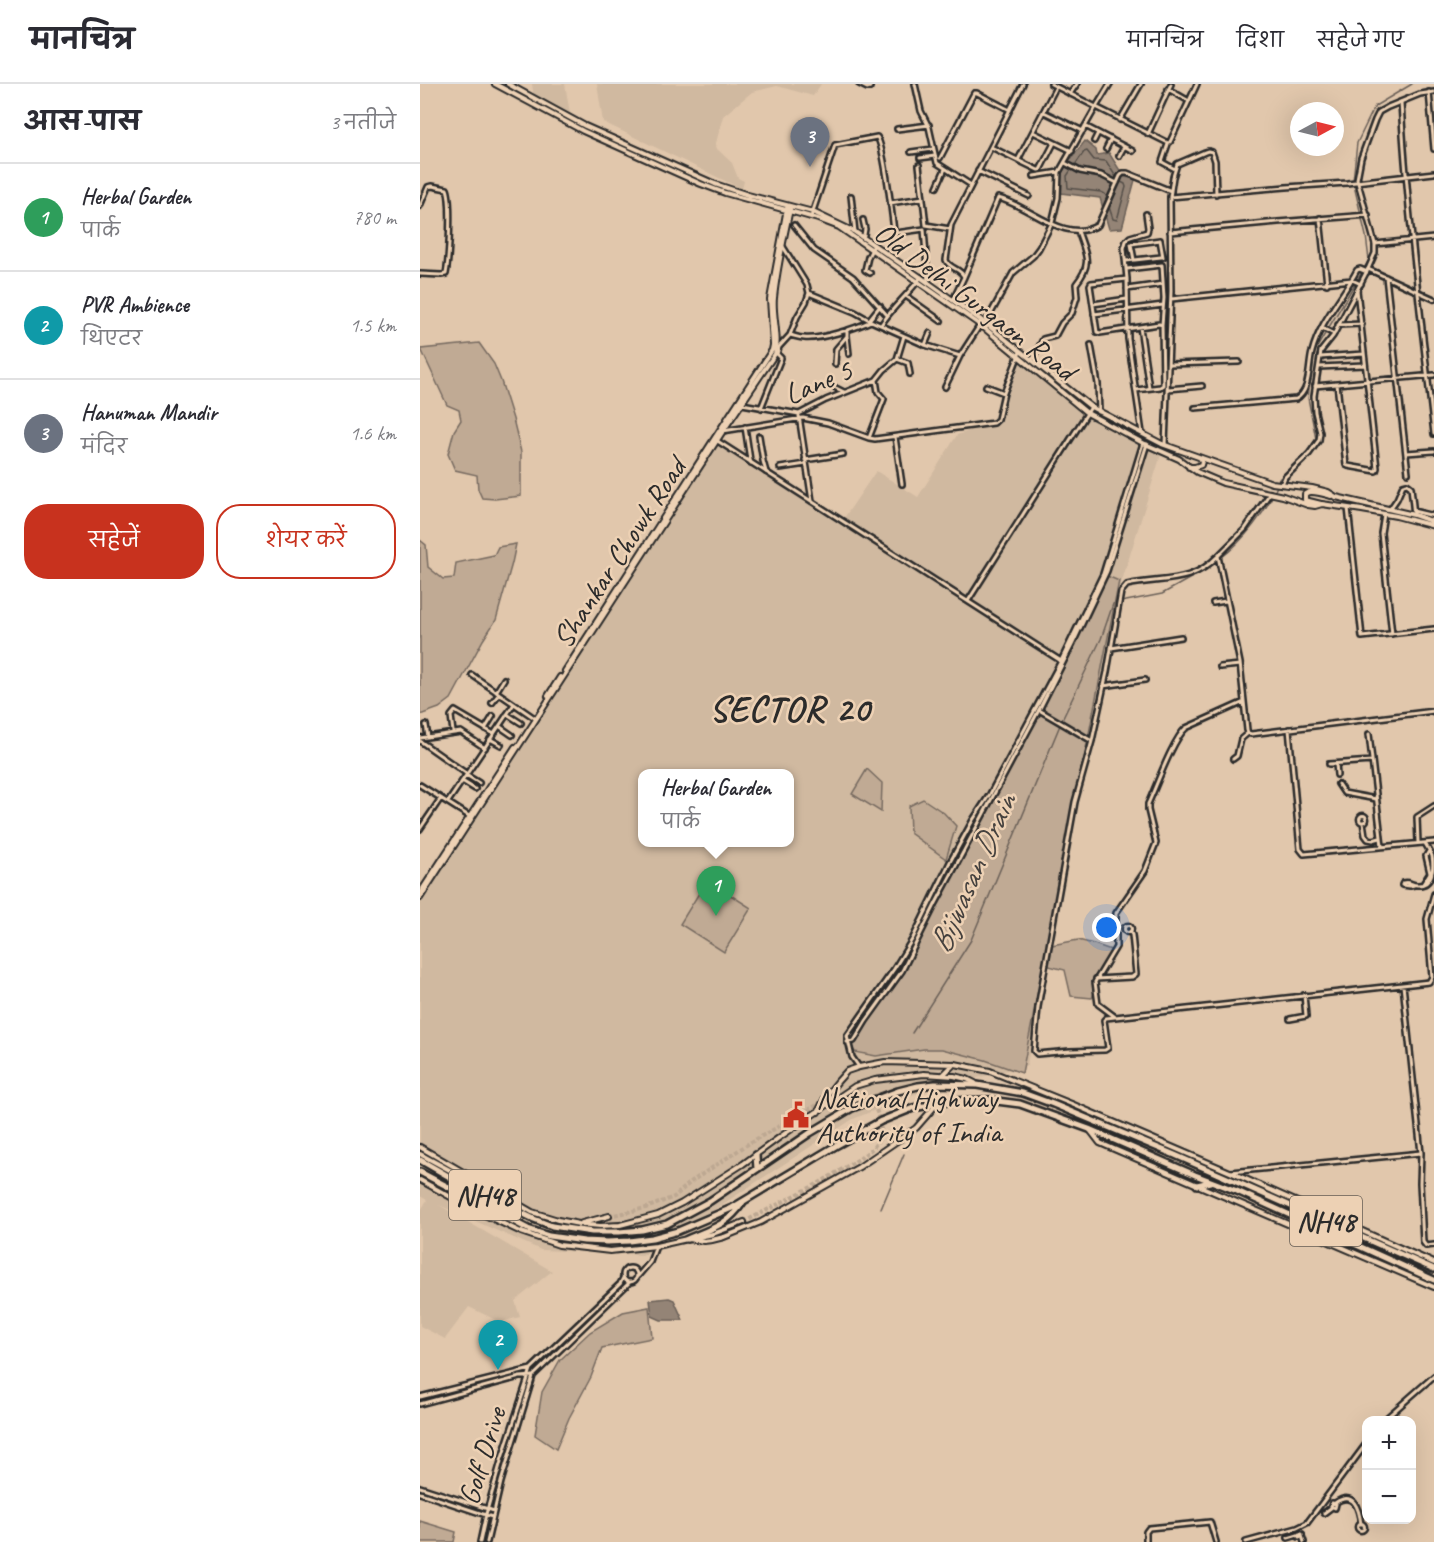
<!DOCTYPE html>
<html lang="hi">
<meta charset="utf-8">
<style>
body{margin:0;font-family:Caveat,"Playpen Sans Deva",sans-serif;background:#f7f7f7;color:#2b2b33}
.controls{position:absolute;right:18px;bottom:18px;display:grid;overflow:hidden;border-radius:12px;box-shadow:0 6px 24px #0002}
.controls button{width:54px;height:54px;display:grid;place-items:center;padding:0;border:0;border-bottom:2px solid #e1e1e2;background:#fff;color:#2b2b33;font:30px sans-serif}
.compass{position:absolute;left:870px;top:18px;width:54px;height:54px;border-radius:50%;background:#fff;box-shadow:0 6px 24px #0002;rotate:83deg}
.you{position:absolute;left:687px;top:844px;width:21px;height:21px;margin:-15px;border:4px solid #fff;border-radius:50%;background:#1a73e8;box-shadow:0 0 0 9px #1a73e833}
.badge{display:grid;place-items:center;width:39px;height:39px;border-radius:50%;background:#c8321e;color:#fff;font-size:20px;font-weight:700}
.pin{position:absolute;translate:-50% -50px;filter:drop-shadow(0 2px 3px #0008)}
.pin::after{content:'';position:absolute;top:32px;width:21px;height:18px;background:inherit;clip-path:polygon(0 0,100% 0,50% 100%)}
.popup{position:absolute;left:218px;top:685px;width:156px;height:78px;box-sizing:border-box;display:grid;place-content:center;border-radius:12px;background:#fff;filter:drop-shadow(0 2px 4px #0005);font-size:20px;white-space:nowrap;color:#7c7c81}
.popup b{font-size:22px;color:#2b2b33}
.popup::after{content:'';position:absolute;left:50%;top:100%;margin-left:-12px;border:12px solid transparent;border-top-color:#fff}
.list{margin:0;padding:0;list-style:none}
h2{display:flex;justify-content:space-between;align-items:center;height:78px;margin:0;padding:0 24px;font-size:26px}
h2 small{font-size:20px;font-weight:400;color:#7c7c81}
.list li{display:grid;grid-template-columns:39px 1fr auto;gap:18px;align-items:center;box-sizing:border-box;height:108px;padding:0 24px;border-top:2px solid #e1e1e2}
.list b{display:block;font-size:22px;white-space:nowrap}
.list p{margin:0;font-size:20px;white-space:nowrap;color:#7c7c81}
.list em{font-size:20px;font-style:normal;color:#7c7c81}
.actions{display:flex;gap:12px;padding:18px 24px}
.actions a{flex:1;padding:14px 0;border:2px solid #c8321e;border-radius:24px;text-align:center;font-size:21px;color:#c8321e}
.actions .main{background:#c8321e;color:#fff}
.map{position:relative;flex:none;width:1014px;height:1458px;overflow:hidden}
header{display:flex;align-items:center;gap:36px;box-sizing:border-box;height:84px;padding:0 30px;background:#fff;border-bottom:2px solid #e1e1e2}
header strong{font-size:28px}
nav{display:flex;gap:33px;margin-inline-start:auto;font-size:21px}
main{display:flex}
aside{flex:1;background:#fff}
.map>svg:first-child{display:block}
.built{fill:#d0b9a0;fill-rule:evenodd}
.green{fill:#c0aa94;stroke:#766a60;stroke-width:1.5}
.water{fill:#948476;stroke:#6a6058;stroke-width:1.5}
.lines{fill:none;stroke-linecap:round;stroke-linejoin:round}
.shore{stroke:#554f49;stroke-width:1.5}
.stream{stroke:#6a6058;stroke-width:1.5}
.secondary-tunnel{stroke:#bda892;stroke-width:4;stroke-dasharray:4 2;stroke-linecap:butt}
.minor-casing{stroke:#2b2b2b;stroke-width:8}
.tertiary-casing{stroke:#2b2b2b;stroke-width:8}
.secondary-casing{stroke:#2b2b2b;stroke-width:8}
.motorway-casing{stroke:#2b2b2b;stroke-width:10}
.minor{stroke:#edd1b4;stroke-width:3}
.tertiary{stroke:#edd1b4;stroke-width:3}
.secondary{stroke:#edd1b4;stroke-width:4}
.motorway{stroke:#edd1b4;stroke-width:5}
.labels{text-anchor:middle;stroke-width:5;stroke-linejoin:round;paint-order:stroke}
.shield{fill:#edd1b4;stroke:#655d54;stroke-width:1.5}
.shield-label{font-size:28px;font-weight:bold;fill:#2b2b2b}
.street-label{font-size:30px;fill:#2b2b2b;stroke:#edd1b4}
.poi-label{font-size:30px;fill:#2b2b2b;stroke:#edd1b4;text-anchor:start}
.water-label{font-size:32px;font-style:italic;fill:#45413e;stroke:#edd1b4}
.district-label{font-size:36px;font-weight:bold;letter-spacing:1.5px;fill:#2b2b2b;stroke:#edd1b4}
</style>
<header>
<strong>मानचित्र</strong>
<nav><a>मानचित्र</a><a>दिशा</a><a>सहेजे गए</a></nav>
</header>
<main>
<aside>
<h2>आस-पास<small>3 नतीजे</small></h2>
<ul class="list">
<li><span class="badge" style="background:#2e9e5b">1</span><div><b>Herbal Garden</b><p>पार्क</p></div><em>780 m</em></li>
<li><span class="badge" style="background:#0f9aa8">2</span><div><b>PVR Ambience</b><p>थिएटर</p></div><em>1.5 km</em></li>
<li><span class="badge" style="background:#6b7280">3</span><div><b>Hanuman Mandir</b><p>मंदिर</p></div><em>1.6 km</em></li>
</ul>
<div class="actions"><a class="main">सहेजें</a><a>शेयर करें</a></div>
</aside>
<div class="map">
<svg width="1014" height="1458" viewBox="0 0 1014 1458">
<rect width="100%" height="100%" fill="#e1c7ac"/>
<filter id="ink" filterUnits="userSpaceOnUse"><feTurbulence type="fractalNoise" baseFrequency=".0167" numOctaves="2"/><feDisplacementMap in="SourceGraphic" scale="12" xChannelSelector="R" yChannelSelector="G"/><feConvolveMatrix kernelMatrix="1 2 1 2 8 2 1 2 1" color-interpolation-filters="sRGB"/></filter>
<g filter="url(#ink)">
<path class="built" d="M112,0h33l5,30 -36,-17z
M177,0h224l-8,12 -36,-10 -25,6 -29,24 -8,31 17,16 6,15 6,3 -2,8 -139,-67z
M603,270l76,60 64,34 -42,136 -30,146 -64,335 -112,29 -62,25 -208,136 -104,-5 -102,-45 113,66 -37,30 5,16 -20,5 -31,-15 -24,32 -25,-13v-114l7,-12 -7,-4v-294l296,-461 124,83 36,-53 42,26 39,-62 40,-14zM222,690h148v68h-148z"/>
<path class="green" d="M59,259l15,21 7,17 12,38 8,33v44l-26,3 -13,-1 -4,-9 -1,-14 -22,-5 -7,-16 6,-23 7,-11 -2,-10 -12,-5 -26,-56z
M0,456l6,5 2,22 15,12 11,-1 2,-15 38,-8 4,-8 18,-3 -4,19 -16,57 -13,20 -32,59 -12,9 -19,7z
M687,492l12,5 -97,492 -37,-13 -43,-11h-18l-48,7 -21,-4 -6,-8 57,-83 28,-59 56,-101 93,-174z
M447,685l15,14 -1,29 -29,-18z
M503,715l21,14 12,13 -10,33 -36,-26 -1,-27z
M287,796l44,28 -27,44 -44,-28z
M658,856l16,4 17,6 -19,48 -21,-2 -6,-26 -16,-4 3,-21z
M229,1223l3,31 -50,10 -11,29 -22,41 -13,31 -21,-14 7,-43 18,-32 30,-28 33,-20z
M0,1437l36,11 -2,10h-34z"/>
<path class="water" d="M665,57l11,9 1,5 12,-2 15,24 9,1 2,2 -13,48 -13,1 -9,-31 -39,-5 -1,-20z
M249,1214l5,2 9,20h-22l-9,-4 -2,-16z"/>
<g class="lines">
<path class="shore" d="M655,81l9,-13 3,-1 7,9 12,1 10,16
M651,86l-4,6 1,12 33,4 4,2 2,4
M689,123l4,12 4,1 9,-33 -1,-3 -4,-2"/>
<path class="stream" d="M882,375l14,-20 -8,-41 5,-44 56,-94 -3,-24 -13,-55 4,-38 18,-37 37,-22
M858,397l2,-3 14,-12
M801,474c22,-17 46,-47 56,-72
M701,518l41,-8 43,-24 12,-9
M642,636l39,-81 12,-35 2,-1
M492,949l59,-93 89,-215
M461,1125l23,-55"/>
<path class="secondary-tunnel" d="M189,1132l37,-8 28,-11 18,-16 59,-39 77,-43 28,-5 7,2 7,5 7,11 4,15 -1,11 -7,10 -14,11 -38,23 -77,40"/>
<g class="minor-casing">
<path id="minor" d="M439,0l8,4 3,-1
M495,0l6,27 8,16 8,36 34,22
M748,5l21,12
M1009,8l5,57
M650,10l7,-10
M981,18c6,111 21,222 33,332
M624,28l39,19
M700,36l21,-36
M665,42l48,25
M477,45l32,-4
M613,48l39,19
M728,50l23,-50
M674,57l4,-8
M748,60l-6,18 13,7
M571,63l47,23h2l14,-27
M686,65l5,-10
M491,68l22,-3
M699,72l5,-9
M500,74l15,-2
M520,74l34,-65h3l33,17
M598,76l38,-73
M645,79l15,8 21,4 16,8
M499,81l7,60 24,4
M558,87l51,25
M614,92l25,-4
M517,103l8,-18
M431,112l4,36
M750,113l116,-10 61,-4 87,-10
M470,119l33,-5
M0,122l8,-19 4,-1 15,3c5,13 2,69 -1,85l-5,1 -21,-1
M391,133l24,-72 42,-8c7,10 15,77 17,94l2,2 28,-4 4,53
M900,134l7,66
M374,141l20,25 39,27 34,38
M750,148l108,-10 90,-7
M441,153l3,-2 1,-6 -2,-9
M955,160l59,-6
M706,177l35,-4h2l-3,-17 -29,4 3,16
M707,185l35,-4 2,33 -2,27
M948,185l66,30
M450,189l-5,-3 3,-13 6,-12
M544,193l34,-79c31,7 67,47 100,27l22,-49 3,-3h4l44,18
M966,193l22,196
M707,195l-36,4 -1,2 7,47 3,1 59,-9 3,1 1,60 -3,2 -24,3
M707,205l36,-5
M389,209l46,19 16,9
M486,212l35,25
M751,215l181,-19 9,4
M533,216l11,-23c-3,-9 -15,-8 -18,-17l5,-35 72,-141
M673,220l34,-5
M674,230l69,-9
M449,236l11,-14
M565,240l28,-51 20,-17 6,-8 13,-25 6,-25 1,-26 37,-65 72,36 2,-1 27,-58
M461,241c11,-18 27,-30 40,-48
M918,241l24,-1
M720,243l9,61
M902,244l12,6
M370,251c5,1 9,3 14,3 16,2 52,-10 67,-17l54,24 35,11
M427,252l2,18
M505,261l5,-12
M671,261l7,39 1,28
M900,273l44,-3
M477,275l11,4 2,11
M612,277l11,-22 12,-3 7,-13 10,-10 5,-16 -1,-13c17,-21 10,-29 2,-53
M415,280l1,-15 11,-13v-6
M749,280l70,-2
M899,283l46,-2
M917,300l9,81 2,1 28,5 1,-3 -20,-178
M412,302l12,6
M566,302l18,7
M895,302l119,-11
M525,303l15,-31 20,-31
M748,305l34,-3
M322,320l57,10 27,-14 50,-20 8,-10 13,-11 7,-23
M341,324l20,-50 -4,-4 2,-7 11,-12 7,-18 9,-15 3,-9 -2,-8 -25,-40
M775,324l101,-9c15,-8 12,-33 16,-47 8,-31 31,-55 45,-82l3,-1 7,3
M379,332l13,85
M325,343l5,33 1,3
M303,347l80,-13 25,5 41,15 6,1 119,-16 4,-4 6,-26 16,-41
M722,349l-14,-94 -1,-60 -3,-31 2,-7 4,-4 17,-5 1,-4 -2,-14
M339,352l4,25 3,11
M475,353l7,47
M449,354l15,-39 -6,-7 -2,-12
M745,361l6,-154 -1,-94 3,-20 4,-13 28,-12 3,-1 4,1 3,9 1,33
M986,369l28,-2
M385,376l38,-6
M360,384l26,-4
M850,409l-25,36 -27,27 22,107 7,67 1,3 3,1 183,-23
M928,424l14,129 72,-8
M970,425l7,-10 6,-14 4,-1 4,3 3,28
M993,427l21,5
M964,430l-3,19 11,101
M798,472c-28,29 -54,21 -91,29l-6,7 -14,80 -15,69 -17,61 -37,205 -4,44 3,3 33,-3 35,-1 3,-2 -4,-28 2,-2 323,-36 3,-5 -5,-58 7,-25
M793,519l13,-2
M691,564l70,-11
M800,583l20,-2
M52,591l64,44
M683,602l42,-6
M76,608l8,-13
M72,619l7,-9
M619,626l53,31
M87,630l14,9
M6,641l2,12
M79,642l13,9
M65,645l8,-13
M869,645l11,120 4,5 130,-12
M33,648l-2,-16 4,-5 39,23
M949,650l13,112
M0,654l41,-6 24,16
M70,655l11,6
M0,657l47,33
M813,675l4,-3 4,-17 7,-6
M909,680l43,-3
M916,680l1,11
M46,691l13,8
M42,697l13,8
M918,700l6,9 32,6
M0,701l49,31
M28,718l66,-98
M939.5 735a3.5 3.5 0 1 1 7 0a3.5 3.5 0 1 1-7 0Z
M943,738l2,13 3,4 5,1 7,-2
M0,745l21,-31
M998,759l-1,-26 17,-11
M1003,800l7,-11 -4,-17 3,-5
M994,801l-4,1 -8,-1 1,-2c7,-2 8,2 14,2 16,1 17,-17 15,-29 -2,-5 -5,-9 -7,-13
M704.5 845a3.5 3.5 0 1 1 7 0a3.5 3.5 0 1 1-7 0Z
M676,895l36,-2 4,-3 -4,-39 -2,-4
M983,901l18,168 -1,30 3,59 3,4 8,-1
M694,932l-16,-12 -3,-22 21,-35v-34l29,-42 11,-28 -8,-33v-6c8,-17 25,-65 38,-76l58,-26
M870,935l16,-3 -2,-21
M811,1088l190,-19
M203 1191a7 7 0 1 1 14 0a7 7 0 1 1-14 0Z
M218,1192l12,-14 6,-16
M0,1313l111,-28
M0,1320l100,-27 13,-1
M964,1336l50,-44
M0,1403l74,24
M0,1409l72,24
M912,1419l4,1 -1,4 -4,-2z
M915,1419c19,-13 24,6 26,21
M904,1429l8,-6
M937.5 1443a3.5 3.5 0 1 1 7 0a3.5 3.5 0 1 1-7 0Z
M879,1450h3v3h-3z
M882,1452l2,6
M868,1454l10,-3
M60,1458l6,-28 15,-53 30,-92 89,-85 3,-6
M67,1458l14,-60 32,-106 97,-94
M726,1458v-10l3,-4 61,-6 6,20
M826,1458l51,-14 10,-5 59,-79"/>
</g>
<g class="tertiary-casing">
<path id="tertiary" d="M631,0l45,23 14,-23
M296,356l345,221
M862,400l3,-7 24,-23 10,-14 1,-7 -5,-21 -1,-16 7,-45 12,-15 35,-67 7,-16v-9l-18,-65 4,-21 14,-38 4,-8 9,-5 32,-13 14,-2
M548,517l123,-194
M427,958l7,-1 12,-20 36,-50 34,-68 103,-193 33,-65 35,-74 40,-127
M439,983l-7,-10 -5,-21 47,-67 19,-31 37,-76 23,-42 17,-26 71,-133 42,-87 40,-131"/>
</g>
<g class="secondary-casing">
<path id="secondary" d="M75,0l88,47 118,53 24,9 93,26 21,8 144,100 104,86 56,30 36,16 18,13 26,11 60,13 25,9 7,1 7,-2 40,6 34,6 38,10
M88,0l77,42 130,58 33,11 65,17 42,20 68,47 62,44 106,84 71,37 110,39 40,5 16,4 8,5 78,18 20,7
M769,383h6l6,-2 1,-4 -2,-3
M901,420l-16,-4v-6c6,-5 18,0 26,2
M145,587l149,-232 58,-89 1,-5 -3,-46 17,-91
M128,612l12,-19
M0,809l95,-146
M0,814l303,-467 52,-77c5,-16 -3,-39 -1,-56 3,-30 10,-60 16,-89
M524,990l10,-10
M398,1028l8,-16 12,-15 9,-10 12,-4 26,-5 70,2 35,7 84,34 156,67 204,91
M670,1046l10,13 334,144
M0,1063l112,65 26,8 21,4 21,2 20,-1 38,-10 24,-12 61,-39 37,-27 75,-51 20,-6 49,-6 30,2 13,3 8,4
M0,1070l35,19 10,1
M0,1096l56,31 45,21 38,13 51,6 46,-5 31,-7 17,2 8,-1 12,-3 37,-15 98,-55 57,-39 21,-24
M162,1139l27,-7
M274,1154l19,-4 31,-12"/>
</g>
<g class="motorway-casing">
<path id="motorway" d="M336,1071l1,14
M0,1076l42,24 72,35 18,7 40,6h27l23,-2 25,-6 43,-23 100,-68 42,-25 46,-17 20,-5 17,-2 42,1 46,8 30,11 122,51 259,114
M0,1088l108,57 21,7 35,5 23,1 22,-1 23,-3 26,-7 54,-23 105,-63 44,-24 32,-13 39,-7 37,-1 31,4 69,25 106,46 42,16 197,89
M777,1101l13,-3
M267,1155c24,-10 41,-14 56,-37"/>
</g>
<use href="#minor" class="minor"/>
<use href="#tertiary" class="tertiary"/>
<use href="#secondary" class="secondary"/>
<use href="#motorway" class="motorway"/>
</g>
</g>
<defs>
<g id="civic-bare" transform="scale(2.07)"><path d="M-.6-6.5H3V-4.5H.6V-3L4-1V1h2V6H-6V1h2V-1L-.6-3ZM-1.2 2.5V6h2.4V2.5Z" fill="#c8321e" stroke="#edd1b4" stroke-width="2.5" paint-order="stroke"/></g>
</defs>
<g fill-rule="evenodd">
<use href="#civic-bare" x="376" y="1031"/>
</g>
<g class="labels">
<g class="shield">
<rect x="29" y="1086" width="72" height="50" rx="4.5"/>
<rect x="870" y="1112" width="72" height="50" rx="4.5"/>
</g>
<g class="shield-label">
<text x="65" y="1121">NH48</text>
<text x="906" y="1147">NH48</text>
</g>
<g class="street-label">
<text transform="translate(555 217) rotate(37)" y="10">Old Delhi Gurgaon Road</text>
<text transform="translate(398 298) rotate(-23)" y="10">Lane 5</text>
<text transform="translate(199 469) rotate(-57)" y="10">Shankar Chowk Road</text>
<text transform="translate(62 1372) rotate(-73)" y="10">Golf Drive</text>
</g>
<g class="poi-label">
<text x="396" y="1024">National Highway<tspan x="396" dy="34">Authority of India</tspan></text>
</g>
<g class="water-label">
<text transform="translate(552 789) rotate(-66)" y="11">Bijwasan Drain</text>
</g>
<g class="district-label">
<text x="370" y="637">SECTOR 20</text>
</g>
</g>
</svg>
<div class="controls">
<button>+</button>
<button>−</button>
</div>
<svg class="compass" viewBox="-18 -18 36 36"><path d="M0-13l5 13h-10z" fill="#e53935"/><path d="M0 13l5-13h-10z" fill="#7c7c81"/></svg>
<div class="you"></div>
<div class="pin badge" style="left:296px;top:832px;background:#2e9e5b">1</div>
<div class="popup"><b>Herbal Garden</b>पार्क</div>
<div class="pin badge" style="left:78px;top:1286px;background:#0f9aa8">2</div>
<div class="pin badge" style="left:390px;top:83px;background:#6b7280">3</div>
</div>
</main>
